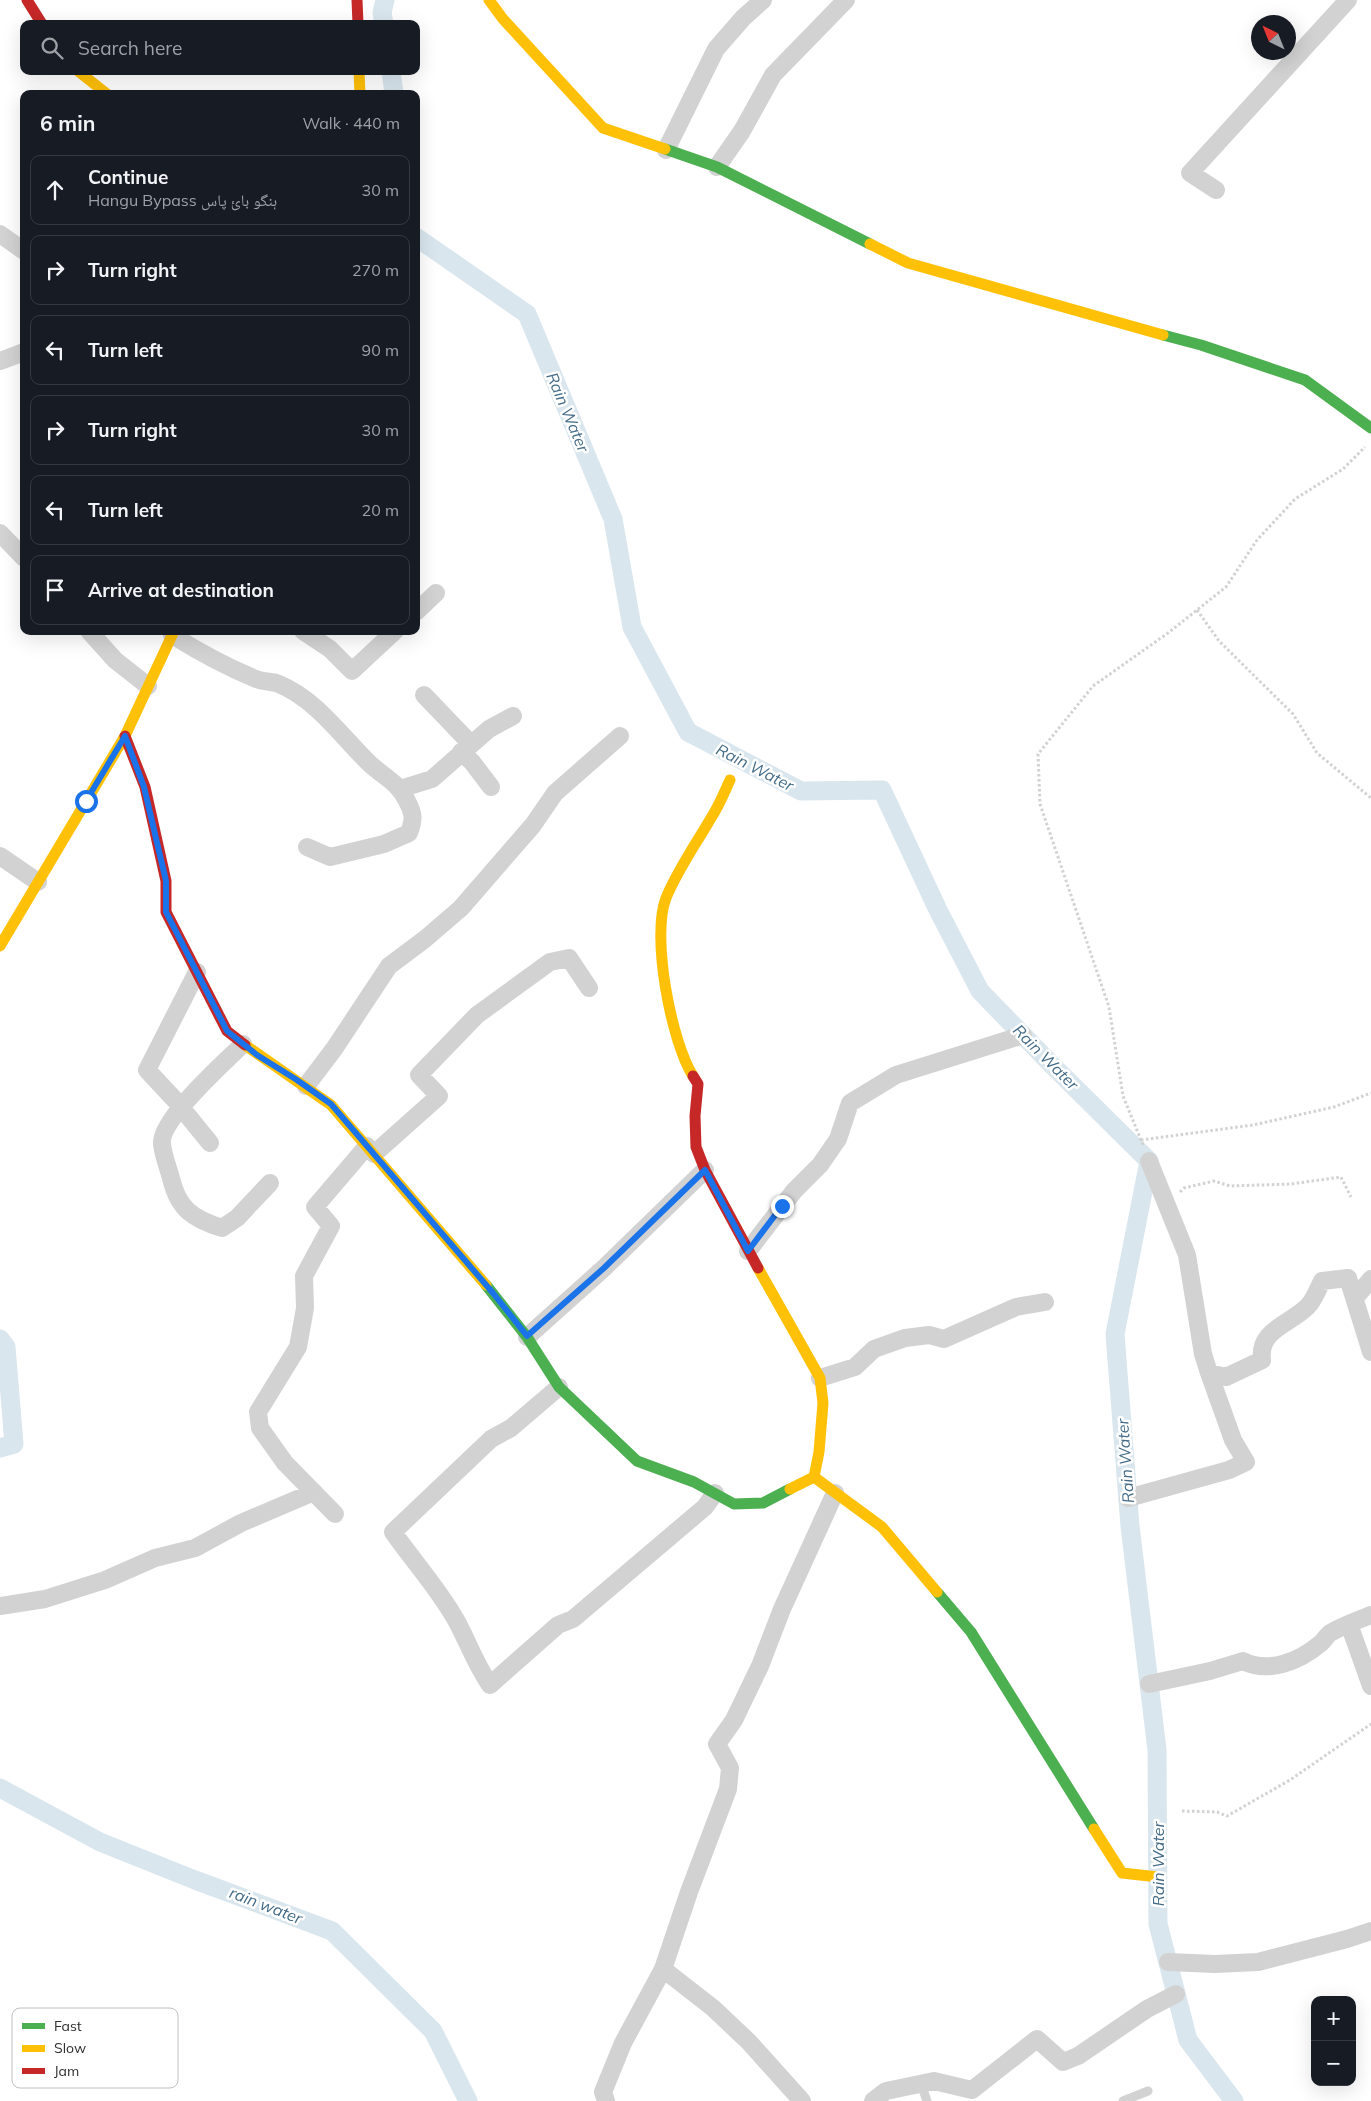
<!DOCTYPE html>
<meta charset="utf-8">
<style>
body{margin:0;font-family:Mulish,"Noto Naskh Arabic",sans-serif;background:#242831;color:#f1f3f6}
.controls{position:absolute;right:15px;bottom:15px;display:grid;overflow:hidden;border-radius:10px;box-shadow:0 5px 20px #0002}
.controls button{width:45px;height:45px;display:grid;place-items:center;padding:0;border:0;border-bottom:1px solid #363941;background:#171b24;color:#f1f3f6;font:25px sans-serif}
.compass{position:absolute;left:1251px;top:15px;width:45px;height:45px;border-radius:50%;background:#171b24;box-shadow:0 5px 20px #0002;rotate:317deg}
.stop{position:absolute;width:15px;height:15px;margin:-11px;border:4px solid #1a73e8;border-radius:50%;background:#fff}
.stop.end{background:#1a73e8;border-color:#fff;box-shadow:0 1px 5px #0008}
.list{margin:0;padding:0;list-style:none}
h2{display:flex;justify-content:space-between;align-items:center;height:65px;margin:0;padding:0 20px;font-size:21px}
h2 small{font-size:16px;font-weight:400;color:#9ea1a6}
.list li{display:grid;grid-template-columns:32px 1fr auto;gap:15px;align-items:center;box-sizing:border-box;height:70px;margin:0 10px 10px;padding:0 10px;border:1px solid #363941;border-radius:10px}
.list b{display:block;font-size:19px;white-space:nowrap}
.list p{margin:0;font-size:16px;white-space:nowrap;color:#9ea1a6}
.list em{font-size:16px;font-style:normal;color:#9ea1a6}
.icon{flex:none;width:28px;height:28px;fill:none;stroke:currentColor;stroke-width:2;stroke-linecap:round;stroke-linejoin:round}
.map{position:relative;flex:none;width:1371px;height:2101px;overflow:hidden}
.search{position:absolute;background:#171b24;box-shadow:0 5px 20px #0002;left:20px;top:20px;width:400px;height:55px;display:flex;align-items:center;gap:12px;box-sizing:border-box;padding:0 18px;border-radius:10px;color:#9ea1a6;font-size:19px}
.panel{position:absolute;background:#171b24;box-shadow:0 5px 20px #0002;left:20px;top:90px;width:400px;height:545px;border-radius:10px}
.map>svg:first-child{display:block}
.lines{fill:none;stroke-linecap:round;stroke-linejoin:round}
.canal{stroke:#d9e6ee;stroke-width:19}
.path{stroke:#d2d2d2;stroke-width:3;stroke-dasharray:2.5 2.5;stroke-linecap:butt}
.lane{stroke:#d2d2d2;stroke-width:9}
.street{stroke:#d2d2d2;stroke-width:18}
.fast{stroke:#4caf50;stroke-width:11}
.slow{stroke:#ffc107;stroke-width:11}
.jam{stroke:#c62828;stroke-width:11}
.route{stroke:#1a73e8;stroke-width:6}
.labels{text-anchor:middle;stroke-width:5;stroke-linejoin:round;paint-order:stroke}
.water-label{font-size:16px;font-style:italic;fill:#436b87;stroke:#fff}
.key{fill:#fff;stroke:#c0c0c0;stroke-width:1}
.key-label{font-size:14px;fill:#2d2d2d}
</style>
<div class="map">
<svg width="1371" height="2101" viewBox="0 0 1371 2101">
<rect width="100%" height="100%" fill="#fff"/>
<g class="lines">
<path class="canal" d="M384,24l-2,-11 3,-13
M391,71l3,23
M416,237l111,77 86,205 19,108 56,105 113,59 81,-1 56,120 42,81 72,74 97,96 -34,173 15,192 27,224 1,174 30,116 46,61
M0,1339l6,8 8,97 -14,4
M0,1788l100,54 95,38 137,51 101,100 35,70"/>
<path class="path" d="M1197,610l22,31 74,73 24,39 54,45
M1141,1140l112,-15 81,-18 37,-14
M1143,1145l-20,-49 -14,-89 -69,-203 -2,-50 55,-68 75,-53 58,-46 31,-47 38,-41 48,-30 22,-22
M1180,1192l4,-4 30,-7 16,5 61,-2 50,-7 10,20
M1182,1811l35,1 10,4 63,-36 81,-56"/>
<path class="lane" d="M921,2084l6,17
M1123,2101l25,-10"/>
<path class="street" d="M666,150l50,-101 27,-31 20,-18
M717,167l25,-36 31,-56 73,-75
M1216,190l-26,-17 158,-173
M0,234l24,17
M0,361l24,-9
M0,533l24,25
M416,612l20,-19
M89,631l26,29 33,26
M303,631l27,18 22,22 43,-40
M172,635c27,17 55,32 84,44 7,3 16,2 23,5 38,16 62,52 91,80 14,13 29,19 37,37 7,13 7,18 2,32l-25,11 -54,13 -23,-10
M424,695l47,49
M461,752l11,10 19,25
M400,789l32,-10 57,-50 24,-13
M0,856l38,26
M197,972l-50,98 28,30 35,43
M243,1044c-18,18 -84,76 -81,100 1,11 6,23 9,34 7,31 22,41 51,50l15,-10 33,-35
M306,1086l28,-37 55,-83 36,-27 36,-31 72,-83 22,-32 65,-57
M374,1154l65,-58 -20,-21 58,-60 73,-53 19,-4 20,30
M1149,1161l38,94 16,99 6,19 17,4 36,-17c-4,-31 29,-36 46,-54 6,-6 10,-17 14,-25l26,-3 23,74
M748,1251l46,-60 26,-26 18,-26 12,-36 46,-28 127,-40
M1355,1298l16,-19
M527,1337l77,-69 101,-98
M820,1378l35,-11 19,-18 31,-11 24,-3 15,4 72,-32 29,-5
M559,1387l-48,41 -20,11 -98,93c21,30 45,56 63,88 12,22 20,45 34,65l68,-60 15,-6 132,-112 10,-14
M1128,1498l101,-28 17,-8 -13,-22 -24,-67
M335,1514l-50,-51 -25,-35 -2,-16 40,-65 7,-39 -1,-32 27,-50 -16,-19 52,-61
M0,1606l45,-7 60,-19 50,-22 40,-10 46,-25 73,-31
M1349,1624l22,62
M1149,1684l61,-13 33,-10c26,13 57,0 78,-18 4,-3 6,-9 11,-11 12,-7 26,-12 39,-17
M1168,1962l47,2 43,-2 89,-23 24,-8
M663,1969l50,39 36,34 53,59
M606,2101l-3,-9 20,-49 40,-74 26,-77 39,-103 2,-21 -13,-24 17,-24 26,-54 22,-57 53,-116
M873,2101l13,-10 48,-10 38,9 65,-51 26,23 15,-6 69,-47 29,-15"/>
<path class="fast" d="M665,149l52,18 153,77
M1163,335l38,10 104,35 66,48
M486,1285l41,52 32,50 78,74 57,21 40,22 29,-1 27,-14
M937,1592l34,40 123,197"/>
<path class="slow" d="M489,0l14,19 100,109 62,21
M78,71l29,23
M359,71l1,23
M870,244l38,19 255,72
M0,946l125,-210 49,-105
M245,1045l86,60 155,180
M693,1076c-22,-35 -42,-140 -27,-178 12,-29 30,-54 45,-80 8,-12 13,-25 19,-38
M758,1268l62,110 3,25 -4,49 -5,25
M790,1489l24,-12 68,50 55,65
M1094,1829l28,44 36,4"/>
<path class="jam" d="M27,0l15,24
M357,0l1,24
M125,736l20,51 21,94v31l61,119 18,14
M693,1076l5,8 -3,32 1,31 9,23 53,98"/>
</g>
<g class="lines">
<path class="route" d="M86,801l39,-65 19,51 22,94v31l61,119 30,24 40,25 34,24 162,189 34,43 77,-68 101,-98 43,81 34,-45"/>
</g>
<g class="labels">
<g class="water-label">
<text transform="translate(568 412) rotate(67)" y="6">Rain Water</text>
<text transform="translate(755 767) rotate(27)" y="6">Rain Water</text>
<text transform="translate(1046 1057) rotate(45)" y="6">Rain Water</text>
<text transform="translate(1125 1461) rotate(-94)" y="6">Rain Water</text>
<text transform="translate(1158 1864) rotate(-90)" y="6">Rain Water</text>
<text transform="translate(266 1905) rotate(21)" y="6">rain water</text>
</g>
</g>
<rect x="12" y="2008" width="166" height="80" rx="8" class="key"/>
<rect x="22" y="2023" width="23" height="6" fill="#4caf50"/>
<rect x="22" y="2045" width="23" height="7" fill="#ffc107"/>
<rect x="22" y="2068" width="23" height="6" fill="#c62828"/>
<g class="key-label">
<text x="54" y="2031">Fast</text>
<text x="54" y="2053">Slow</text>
<text x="54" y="2076">Jam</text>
</g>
</svg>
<div class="controls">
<button>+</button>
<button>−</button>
</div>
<svg class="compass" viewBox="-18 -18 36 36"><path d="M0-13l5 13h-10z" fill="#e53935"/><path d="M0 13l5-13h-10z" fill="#9ea1a6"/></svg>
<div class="stop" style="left:86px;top:801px"></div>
<div class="stop end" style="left:782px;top:1206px"></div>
<div class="search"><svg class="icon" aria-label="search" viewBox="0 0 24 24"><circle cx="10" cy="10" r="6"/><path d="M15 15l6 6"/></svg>Search here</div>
<section class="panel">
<h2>6 min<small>Walk · 440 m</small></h2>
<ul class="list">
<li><svg class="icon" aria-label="ahead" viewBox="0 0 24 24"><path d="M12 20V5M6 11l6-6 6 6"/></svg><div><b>Continue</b><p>Hangu Bypass ہنگو بائ پاس</p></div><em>30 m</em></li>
<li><svg class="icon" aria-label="right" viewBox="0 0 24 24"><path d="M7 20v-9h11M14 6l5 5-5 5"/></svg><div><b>Turn right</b></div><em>270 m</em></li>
<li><svg class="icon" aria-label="left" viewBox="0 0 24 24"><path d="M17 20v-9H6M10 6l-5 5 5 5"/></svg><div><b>Turn left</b></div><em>90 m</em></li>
<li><svg class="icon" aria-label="right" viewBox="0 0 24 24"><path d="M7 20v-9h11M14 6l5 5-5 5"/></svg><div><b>Turn right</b></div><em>30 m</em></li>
<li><svg class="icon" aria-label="left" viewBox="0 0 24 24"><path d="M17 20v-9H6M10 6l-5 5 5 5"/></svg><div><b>Turn left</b></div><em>20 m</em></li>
<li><svg class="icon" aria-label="arrive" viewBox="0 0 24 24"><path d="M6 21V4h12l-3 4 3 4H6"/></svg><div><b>Arrive at destination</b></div></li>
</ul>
</section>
</div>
